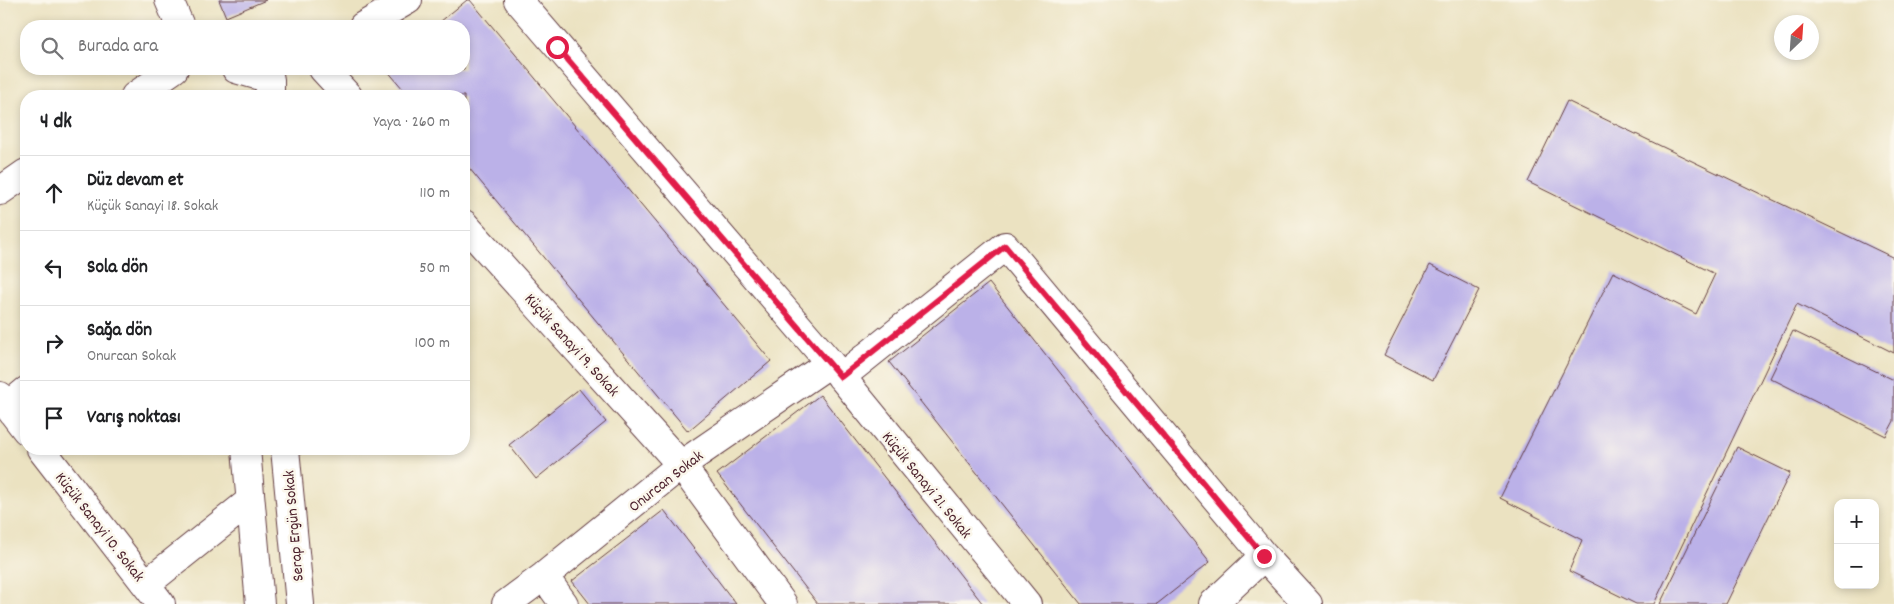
<!DOCTYPE html>
<html lang="tr">
<meta charset="utf-8">
<style>
body{margin:0;font-family:Dekko,sans-serif;background:#f2f2f2;color:#202124}
.controls{position:absolute;right:15px;bottom:15px;display:grid;overflow:hidden;border-radius:10px;box-shadow:0 2px 8px #0003}
.controls button{width:45px;height:45px;display:grid;place-items:center;padding:0;border:0;border-bottom:1px solid #e0e0e0;background:#fff;color:#202124;font:25px sans-serif}
.compass{position:absolute;left:1774px;top:15px;width:45px;height:45px;border-radius:50%;background:#fff;box-shadow:0 2px 8px #0003;rotate:25deg}
.stop{position:absolute;width:15px;height:15px;margin:-11px;border:4px solid #e11d48;border-radius:50%;background:#fff}
.stop.end{background:#e11d48;border-color:#fff;box-shadow:0 1px 5px #0008}
.list{margin:0;padding:0;list-style:none}
h2{display:flex;justify-content:space-between;align-items:center;height:65px;margin:0;padding:0 20px;font-size:21px}
h2 small{font-size:16px;font-weight:400;color:#757577}
.list li{display:grid;grid-template-columns:32px 1fr auto;gap:15px;align-items:center;box-sizing:border-box;height:75px;padding:0 20px;border-top:1px solid #e0e0e0}
.list b{display:block;font-size:19px;white-space:nowrap}
.list p{margin:0;font-size:16px;white-space:nowrap;color:#757577}
.list em{font-size:16px;font-style:normal;color:#757577}
.icon{flex:none;width:28px;height:28px;fill:none;stroke:currentColor;stroke-width:2;stroke-linecap:round;stroke-linejoin:round}
.map{position:relative;flex:none;width:1894px;height:604px;overflow:hidden}
.search{position:absolute;background:#fff;box-shadow:0 2px 8px #0003;left:20px;top:20px;width:450px;height:55px;display:flex;align-items:center;gap:12px;box-sizing:border-box;padding:0 18px;border-radius:20px;color:#757577;font-size:19px}
.panel{position:absolute;background:#fff;box-shadow:0 2px 8px #0003;left:20px;top:90px;width:450px;height:365px;border-radius:20px}
.map>svg:first-child{display:block}
.building{fill:#bbb1e8}
.lines{fill:none;stroke-linecap:round;stroke-linejoin:round}
.minor-casing{stroke:#623c42;stroke-width:30}
.minor{stroke:#fff;stroke-width:28}
.route{stroke:#e11d48;stroke-width:6}
.labels{text-anchor:middle;stroke-width:5;stroke-linejoin:round;paint-order:stroke}
.street-label{font-size:16px;fill:#4a1f2b;stroke:#fbf7ec}
</style>
<div class="map">
<svg width="1894" height="604" viewBox="0 0 1894 604">
<rect width="100%" height="100%" fill="#fbf7ec"/>
<filter id="ink" filterUnits="userSpaceOnUse"><feTurbulence type="fractalNoise" baseFrequency=".02" numOctaves="2"/><feDisplacementMap in="SourceGraphic" scale="10" xChannelSelector="R" yChannelSelector="G"/><feConvolveMatrix kernelMatrix="1 2 1 2 8 2 1 2 1" color-interpolation-filters="sRGB"/></filter>
<filter id="wash" filterUnits="userSpaceOnUse"><feTurbulence type="fractalNoise" baseFrequency=".0096" numOctaves="4" result="noise"/><feDisplacementMap in="SourceGraphic" scale="20" xChannelSelector="R" yChannelSelector="G"/><feGaussianBlur stdDeviation="1.12" result="paint"/><feColorMatrix in="noise" values="0 0 0 0 0 0 0 0 0 0 0 0 0 0 0 0 0 1.4 0 .05"/><feComposite in="paint" operator="in"/></filter>
<g filter="url(#wash)">
<rect width="100%" height="100%" fill="#ebe2c1"/>
<g id="blocks">
<path class="building" d="M219,0h47l-40,17z
M467,0h3l301,361 -83,70 -224,-269v-66h-55l-23,-27h78v-43h-29z
M1567,101l327,157v95l-97,-49 -143,300h-18l-67,-33 13,-31 -82,-42 113,-226 83,42 19,-40 -187,-92z
M1430,265l49,25 -46,90 -49,-25z
M989,283l221,279 -53,42h-76l-192,-242z
M1793,331l101,49v41l-8,15 -116,-58z
M579,389l27,33 -70,57 -27,-34z
M820,395l163,209h-165l-101,-130z
M1737,447l53,26 -64,131h-66z
M664,510l72,94h-146l-18,-23z"/>
</g>
</g>
<g filter="url(#ink)">
<use href="#blocks" fill-opacity="0" stroke="#623c42" stroke-width="1"/>
<g class="lines">
<g class="minor-casing">
<path id="minor" d="M169,0l11,26
M518,0l312,363 197,241
M363,26l45,-26
M236,69l34,10v17
M323,69l25,27
M135,96l39,-27
M0,191l26,-18
M464,224l217,241 102,139
M841,377l164,-131 259,310 44,48
M0,396l26,34
M8,406l18,-15
M41,449l120,155
M246,449l14,155
M285,449l15,155
M544,576l20,28
M146,584l104,-83
M506,604l38,-28 137,-111 149,-102
M1213,604l51,-48"/>
</g>
<use href="#minor" class="minor"/>
</g>
</g>
<g class="lines" filter="url(#ink)">
<path class="route" d="M557,47l284,330 164,-131 259,310"/>
</g>
<g class="labels">
<g class="street-label">
<text transform="translate(573 344) rotate(48)" y="6">Küçük Sanayi 19. Sokak</text>
<text transform="translate(665 480) rotate(-38)" y="6">Onurcan Sokak</text>
<text transform="translate(928 484) rotate(51)" y="6">Küçük Sanayi 21. Sokak</text>
<text transform="translate(101 526) rotate(52)" y="6">Küçük Sanayi 10. Sokak</text>
<text transform="translate(292 526) rotate(-95)" y="6">Serap Ergün Sokak</text>
</g>
</g>
</svg>
<div class="controls">
<button>+</button>
<button>−</button>
</div>
<svg class="compass" viewBox="-18 -18 36 36"><path d="M0-13l5 13h-10z" fill="#e53935"/><path d="M0 13l5-13h-10z" fill="#757577"/></svg>
<div class="stop" style="left:557px;top:47px"></div>
<div class="stop end" style="left:1264px;top:556px"></div>
<div class="search"><svg class="icon" aria-label="search" viewBox="0 0 24 24"><circle cx="10" cy="10" r="6"/><path d="M15 15l6 6"/></svg>Burada ara</div>
<section class="panel">
<h2>4 dk<small>Yaya · 260 m</small></h2>
<ul class="list">
<li><svg class="icon" aria-label="ahead" viewBox="0 0 24 24"><path d="M12 20V5M6 11l6-6 6 6"/></svg><div><b>Düz devam et</b><p>Küçük Sanayi 18. Sokak</p></div><em>110 m</em></li>
<li><svg class="icon" aria-label="left" viewBox="0 0 24 24"><path d="M17 20v-9H6M10 6l-5 5 5 5"/></svg><div><b>Sola dön</b></div><em>50 m</em></li>
<li><svg class="icon" aria-label="right" viewBox="0 0 24 24"><path d="M7 20v-9h11M14 6l5 5-5 5"/></svg><div><b>Sağa dön</b><p>Onurcan Sokak</p></div><em>100 m</em></li>
<li><svg class="icon" aria-label="arrive" viewBox="0 0 24 24"><path d="M6 21V4h12l-3 4 3 4H6"/></svg><div><b>Varış noktası</b></div></li>
</ul>
</section>
</div>
